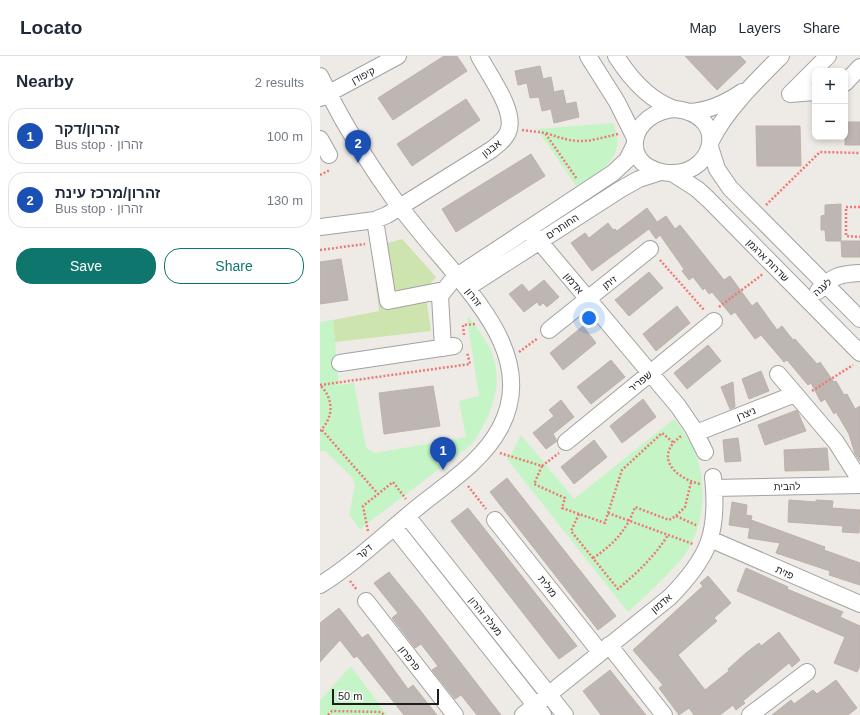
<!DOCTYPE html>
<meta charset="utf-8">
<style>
body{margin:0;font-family:Helvetica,"Noto Sans Hebrew",sans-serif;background:#f2f2f3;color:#1f2937}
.controls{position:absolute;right:12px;top:12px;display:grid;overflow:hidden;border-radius:8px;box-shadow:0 2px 6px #0003}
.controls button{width:36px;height:36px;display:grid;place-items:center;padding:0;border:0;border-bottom:1px solid #e0e1e3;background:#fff;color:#1f2937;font:20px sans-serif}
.scale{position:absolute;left:12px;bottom:10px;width:107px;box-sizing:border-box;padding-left:4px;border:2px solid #1e1e1e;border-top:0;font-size:11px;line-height:14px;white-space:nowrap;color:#1e1e1e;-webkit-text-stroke:3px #fff;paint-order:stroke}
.you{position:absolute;left:269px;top:262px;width:14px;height:14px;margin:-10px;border:3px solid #fff;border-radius:50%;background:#1a73e8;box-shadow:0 0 0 6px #1a73e833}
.badge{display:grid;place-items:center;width:26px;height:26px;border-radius:50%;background:#0f766e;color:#fff;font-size:13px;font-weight:700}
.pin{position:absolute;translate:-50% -33px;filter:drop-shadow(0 1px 2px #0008)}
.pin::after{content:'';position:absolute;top:21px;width:14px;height:12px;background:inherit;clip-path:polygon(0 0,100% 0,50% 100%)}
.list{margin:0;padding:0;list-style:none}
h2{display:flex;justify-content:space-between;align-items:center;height:52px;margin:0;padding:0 16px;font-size:17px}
h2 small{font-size:13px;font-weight:400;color:#747a83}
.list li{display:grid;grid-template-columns:26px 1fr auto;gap:12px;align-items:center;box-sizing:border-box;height:56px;margin:0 8px 8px;padding:0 8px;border:1px solid #e0e1e3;border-radius:16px}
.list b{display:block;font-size:15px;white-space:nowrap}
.list p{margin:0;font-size:13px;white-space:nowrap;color:#747a83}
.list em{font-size:13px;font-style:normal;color:#747a83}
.actions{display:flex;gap:8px;padding:12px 16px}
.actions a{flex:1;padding:9px 0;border:1px solid #0f766e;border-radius:16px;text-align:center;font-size:14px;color:#0f766e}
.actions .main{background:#0f766e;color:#fff}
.map{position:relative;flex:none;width:540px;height:659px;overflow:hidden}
header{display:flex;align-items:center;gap:24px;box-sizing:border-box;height:56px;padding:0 20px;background:#fff;border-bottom:1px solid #e0e1e3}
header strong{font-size:19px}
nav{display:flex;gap:22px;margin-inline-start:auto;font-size:14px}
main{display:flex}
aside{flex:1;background:#fff}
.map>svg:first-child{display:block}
.grass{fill:#cde4af}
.park{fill:#c5f5c6}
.building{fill:#beb6b2;stroke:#bfb1a8}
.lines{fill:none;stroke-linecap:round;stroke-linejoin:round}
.minor-casing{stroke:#a2a2a2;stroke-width:18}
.path{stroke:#ee7a76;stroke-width:2.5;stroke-dasharray:2 2;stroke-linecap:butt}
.minor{stroke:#fff;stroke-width:16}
.labels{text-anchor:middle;stroke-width:3;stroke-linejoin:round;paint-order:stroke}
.street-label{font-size:10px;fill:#1e1e1e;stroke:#fff}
</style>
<header>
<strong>Locato</strong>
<nav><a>Map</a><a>Layers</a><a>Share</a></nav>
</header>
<main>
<aside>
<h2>Nearby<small>2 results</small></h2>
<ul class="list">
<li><span class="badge" style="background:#1a4fb4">1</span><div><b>זהרון/דקר</b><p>Bus stop · זהרון</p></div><em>100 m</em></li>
<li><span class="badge" style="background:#1a4fb4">2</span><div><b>זהרון/מרכז עינת</b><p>Bus stop · זהרון</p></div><em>130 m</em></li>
</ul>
<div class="actions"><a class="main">Save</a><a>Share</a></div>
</aside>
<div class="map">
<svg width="540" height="659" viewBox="0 0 540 659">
<rect width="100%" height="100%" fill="#eeeae5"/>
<path class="grass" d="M82,183l34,38 -11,13 6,41 -96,11 -2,-22 46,-9 -8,-63z"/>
<path class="park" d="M293,67c15,35 -10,46 -37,63l-39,-57z
M149,261c6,9 13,17 18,26 20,33 6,72 -15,101l-112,85 -11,-14 6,-30 -3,-8 -27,-26h-5v-129l13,-2 6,65 15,-2 12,65 9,5 91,-16 -7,-36 20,-5 -12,-78z
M354,363c9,12 20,27 24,42 10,34 4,75 -19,101 -16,18 -34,34 -51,50l-121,-153 5,-6 9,-18 53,64z
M31,610l36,49h-67v-15z"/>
<path class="building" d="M124,0h13l10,15 -74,49 -15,-22z
M365,0h55l6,6 -29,28z
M220,10l3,13 8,-2 3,15 9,-2 3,14 10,-2 3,15 -25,6 -3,-14 -9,2 -3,-14 -9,1 -3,-15 -9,2 -3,-14z
M146,43l14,21 -68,46 -15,-22z
M525,66h15v23h-15z
M436,70h44l1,40h-44z
M211,98l14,22 -89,56 -14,-23z
M521,148v37h-15l-1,-11h-4v-14l4,-1v-10z
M327,152l10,14 9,-6 9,13 5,-4 44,55 6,-4 22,30 5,-4 20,28 5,-4 11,14 2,-1 22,25 3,-2 14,20 2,-1 8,14 3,-1 8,15 5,-3v55l-5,-7 -6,-20 -13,-22 -2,2 -9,-15 -4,3 -10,-19 -3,2 -21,-25 -3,2 -23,-27 -6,4 -20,-27 -4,3 -19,-23 -3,2 -4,-6 -2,2 -10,-13 -4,3 -7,-9 2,-2 -24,-34 -4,4 -7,-10 -57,42 -21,-28 14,-10 4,5 19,-15 5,7 2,-1 2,2z
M521,185h19v16h-18z
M21,203l7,41 -28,4v-42z
M329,216l14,16 -34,28 -14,-16z
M224,224l15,17 -12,10 -4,-4 -3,3 -3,-4 -13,10 -15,-18 13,-10 7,8z
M357,250l13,17 -34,28 -13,-17z
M263,270l13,17 -33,27 -13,-17z
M388,289l13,16 -34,28 -13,-16z
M291,304l14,17 -34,27 -14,-17z
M441,315l8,20 -20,8 -7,-20z
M413,326l2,25 -5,2 -9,-22z
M113,330l7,40 -56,8 -5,-41z
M323,343l13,18 -34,26 -12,-17z
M241,344l13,17 -21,17 4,7 -11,8 -13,-16 21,-17 -5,-6z
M477,354l9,21 -41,14 -7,-20z
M418,382l3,23 -16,1 -2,-22z
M274,384l13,17 -33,27 -13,-17z
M507,392l2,22 -44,1 -1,-21z
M187,422l109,138 -18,14 -108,-138z
M469,444l27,2v-2l17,1 -1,7 28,2 -1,23 -17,-1 1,-6 -55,-4z
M412,446l15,3 -1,10 6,1 -1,4 74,27 -1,3 36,13v22l-31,-10 1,-4 -54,-18 4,-10 -32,-5 3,-17 -2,7 -20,-3z
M148,452l109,138 -18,13 -108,-138z
M426,512l42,19 -1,2 56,23 -3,5 20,9v40l-3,6 -23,-9 11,-26 -108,-46z
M69,516l31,38 81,105h-24l-16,-20 -6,4 -23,-29 6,-4 -17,-22 -6,4 -23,-30 6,-5 -24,-30z
M388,520l23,27 -17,15 3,3 -39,34 27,35 24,-19 -1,-2 18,-16 13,-10 2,3 18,-14 21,28 -8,7 -3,-4 -46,38 2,2 -9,7 -3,-5 -13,10h-26l-5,-7 -10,7 -20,-27 4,-3 -30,-35 70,-64 -3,-3z
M19,552l23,30 6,-4 40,55 5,-4 24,30h-33l-47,-59 -3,2 -14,-18 -20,22v-39z
M290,614l15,19 21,26h-45l-18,-24z
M516,624l21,28 -9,7h-76l19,-15 3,4 19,-14 4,4z"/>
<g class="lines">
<g class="minor-casing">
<path id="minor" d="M268,0l29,46 18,36
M296,0c14,22 34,45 59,53
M0,20c21,44 47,86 76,126 15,19 30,38 46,56 39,47 93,105 58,170 -18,34 -54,56 -82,79 -32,26 -64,57 -98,78
M525,27l15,-16
M495,36l-25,2 38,-38
M0,42l78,-42
M355,53c58,6 38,73 -13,63 -44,-9 -31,-60 13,-63z
M369,56c20,-1 37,-9 53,-20
M0,83l9,16
M391,85c14,-30 47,-62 70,-85
M390,91l7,22 13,19 130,131
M352,117l25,16 11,10 152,154
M55,164l13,81 56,-11
M0,171l55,-7 12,-5 104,-65c6,-5 14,-10 17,-18 9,-20 -19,-57 -29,-76
M209,173l149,177 15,22 12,24
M147,232l154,-99 18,-10 22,-7
M498,235c15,-15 21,-17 42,-18
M229,274l101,-81
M123,292l-3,-52 14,-18 159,-105 14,-13 8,-16
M20,307l114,-17
M458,318l58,68 24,38
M376,377l99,-39
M246,386l148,-121
M394,432l146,-3
M87,460l158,199
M175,464l105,132
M74,471l149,188
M390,483l150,65
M46,545l89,114
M289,589l55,70
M203,659l147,-118c39,-40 49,-64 43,-120
M430,659l57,-43"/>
</g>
<path class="path" d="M202,74l23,3 32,46
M226,77c33,12 39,9 72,1
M0,119l10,-5
M446,149l54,-53 40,1
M540,151h-14v29l14,1
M0,194l45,-6
M340,204l44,50
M399,251l44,-33
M144,279l-1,-10 13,-1
M199,296l19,-14
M0,329l150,-21 -3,-12
M492,335l41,-26
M2,374l56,64
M0,375c14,-14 14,-32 0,-46
M361,380c-28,21 -6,42 19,48
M180,397l42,13 -8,18 31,14 -3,10 43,15 3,-10 85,31
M222,410l17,-13
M148,430l18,23
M288,457l14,-43 40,-37 12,10
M259,458l-8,17 47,58c20,-17 36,-32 50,-54
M356,460l9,-9 6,-25
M48,475l-5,-25 30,-24 13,17
M273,502c20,-13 34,-28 42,-51l34,13 7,-4 22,10
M30,525l7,9
M8,659l4,-4 49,1 3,3"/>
<use href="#minor" class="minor"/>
</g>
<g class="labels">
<g class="street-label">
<text transform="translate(43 19) rotate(-28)" y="4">קיפודן</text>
<text transform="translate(171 92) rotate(-38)" y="4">אבנון</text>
<text transform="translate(242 170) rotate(-33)" y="4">החותרים</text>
<text transform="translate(448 204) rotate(45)" y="4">שדרות ארגמן</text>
<text transform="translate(289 226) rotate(-39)" y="4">זיתן</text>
<text transform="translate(254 227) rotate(50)" y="4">אדמון</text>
<text transform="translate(502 231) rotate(-42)" y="4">לענה</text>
<text transform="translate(154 241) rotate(52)" y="4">זהרון</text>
<text transform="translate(320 325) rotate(-39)" y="4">שפריר</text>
<text transform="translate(426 357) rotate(-22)" y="4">ניצרן</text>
<text transform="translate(467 430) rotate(-1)" y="4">להבית</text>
<text transform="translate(44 495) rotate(-39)" y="4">דקר</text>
<text transform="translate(465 516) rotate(24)" y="4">פזית</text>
<text transform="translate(228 530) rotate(52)" y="4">מולית</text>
<text transform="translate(341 547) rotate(-40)" y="4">אדמון</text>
<text transform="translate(166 560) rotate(51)" y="4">מעלה זהרון</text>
<text transform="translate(90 602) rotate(52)" y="4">פרפרון</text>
</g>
</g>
</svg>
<div class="controls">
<button>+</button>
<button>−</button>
</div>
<div class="scale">50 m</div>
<div class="you"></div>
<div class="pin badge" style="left:123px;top:414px;background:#1a4fb4">1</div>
<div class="pin badge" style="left:38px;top:107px;background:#1a4fb4">2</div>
</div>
</main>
